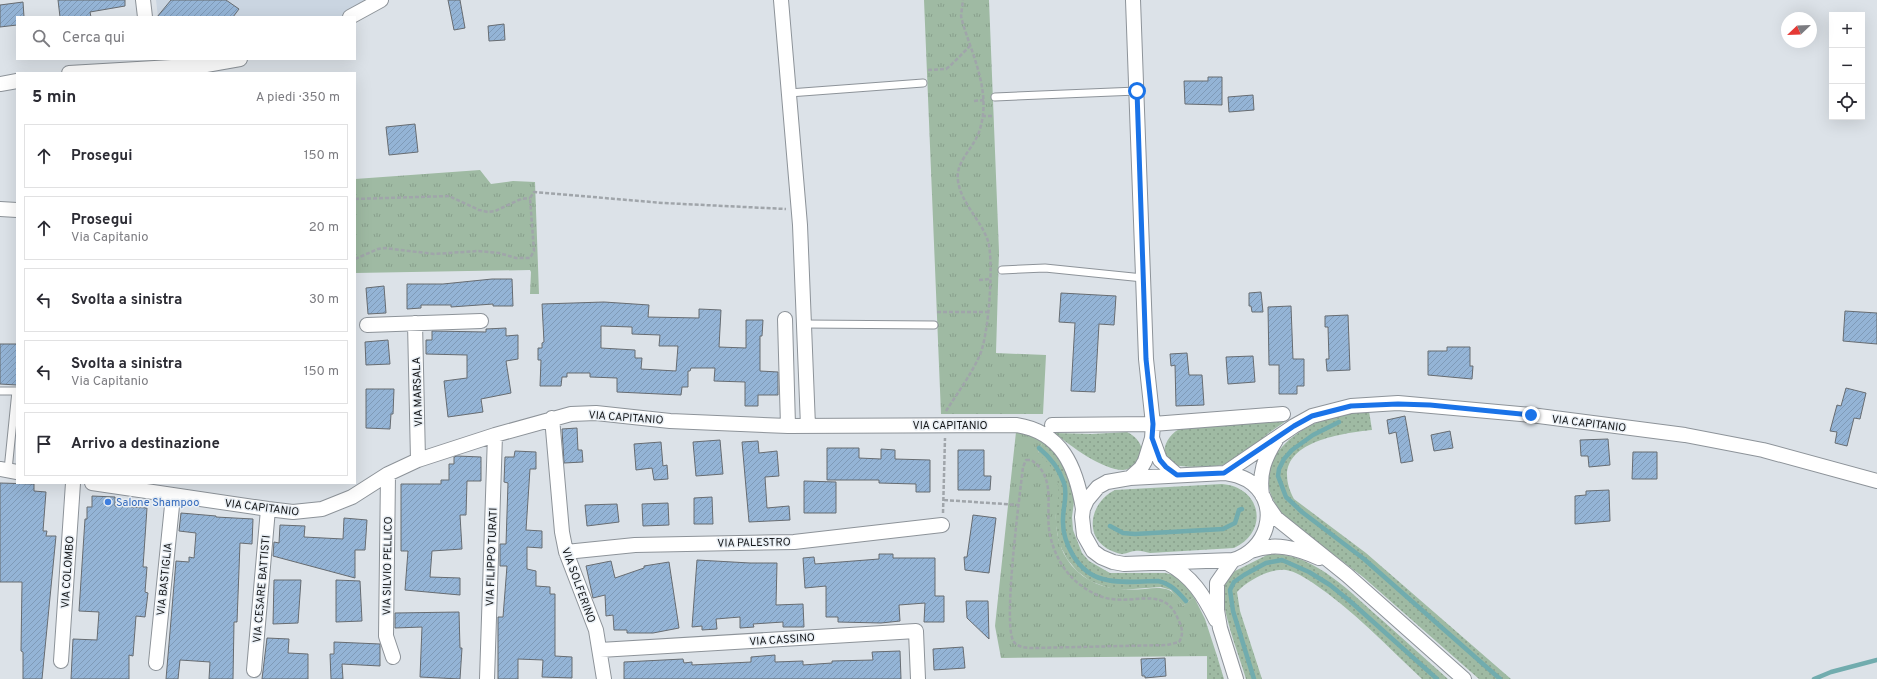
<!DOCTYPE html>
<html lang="it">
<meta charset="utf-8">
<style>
body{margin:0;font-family:Overpass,sans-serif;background:#f2f2f3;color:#2b2b33}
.controls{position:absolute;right:12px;top:12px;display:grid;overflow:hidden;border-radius:0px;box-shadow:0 4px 16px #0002}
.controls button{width:36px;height:36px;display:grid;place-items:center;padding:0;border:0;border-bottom:1px solid #e1e1e2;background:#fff;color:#2b2b33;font:20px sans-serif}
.compass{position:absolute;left:1781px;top:12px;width:36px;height:36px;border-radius:50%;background:#fff;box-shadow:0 4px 16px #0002;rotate:247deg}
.stop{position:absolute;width:12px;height:12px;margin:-9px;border:3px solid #1a73e8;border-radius:50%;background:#fff}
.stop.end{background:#1a73e8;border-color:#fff;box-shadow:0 1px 4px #0008}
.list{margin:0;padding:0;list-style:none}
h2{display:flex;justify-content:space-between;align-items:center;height:52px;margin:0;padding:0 16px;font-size:17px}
h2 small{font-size:13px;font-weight:400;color:#7c7c81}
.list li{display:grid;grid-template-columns:26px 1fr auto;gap:12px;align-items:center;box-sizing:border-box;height:64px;margin:0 8px 8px;padding:0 8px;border:1px solid #e1e1e2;border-radius:0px}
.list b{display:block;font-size:15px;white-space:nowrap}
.list p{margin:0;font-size:13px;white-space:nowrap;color:#7c7c81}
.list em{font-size:13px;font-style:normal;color:#7c7c81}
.icon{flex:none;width:22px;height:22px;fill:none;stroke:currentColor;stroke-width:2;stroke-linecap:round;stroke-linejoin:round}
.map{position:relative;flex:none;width:1877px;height:679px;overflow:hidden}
.search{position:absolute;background:#fff;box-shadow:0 4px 16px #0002;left:16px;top:16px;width:340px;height:44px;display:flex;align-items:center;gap:10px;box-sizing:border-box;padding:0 14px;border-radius:0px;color:#7c7c81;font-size:15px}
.panel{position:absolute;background:#fff;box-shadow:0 4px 16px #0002;left:16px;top:72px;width:340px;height:412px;border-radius:0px}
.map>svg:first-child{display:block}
.built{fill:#cad5e1}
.grass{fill:url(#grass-dots)}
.park{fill:url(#park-tufts)}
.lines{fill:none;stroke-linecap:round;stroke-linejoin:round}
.stream{stroke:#71acae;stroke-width:4.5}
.building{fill:url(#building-hatch);stroke:#676c71;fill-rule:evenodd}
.service-casing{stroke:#8d9399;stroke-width:9}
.minor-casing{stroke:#8d9399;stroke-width:16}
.path{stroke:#a0a5aa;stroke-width:2.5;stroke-dasharray:4 2;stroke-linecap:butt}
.service{stroke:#fff;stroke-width:7}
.minor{stroke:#fff;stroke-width:14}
.route{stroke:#1a73e8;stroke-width:5}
.shop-dot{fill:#3f7fe0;stroke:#e9eff5;stroke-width:1.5}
.labels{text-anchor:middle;stroke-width:3;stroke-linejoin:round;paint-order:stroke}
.street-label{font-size:11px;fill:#141618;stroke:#e9eff5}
.shop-label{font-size:11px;fill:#366cbe;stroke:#e9eff5;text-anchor:start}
</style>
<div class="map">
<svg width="1877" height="679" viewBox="0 0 1877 679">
<defs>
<pattern id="grass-dots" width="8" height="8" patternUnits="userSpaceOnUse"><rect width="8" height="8" fill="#9fbaa3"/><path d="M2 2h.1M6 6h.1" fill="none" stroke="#889f8c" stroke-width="1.8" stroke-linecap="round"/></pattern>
<pattern id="park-tufts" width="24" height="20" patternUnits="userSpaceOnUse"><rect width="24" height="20" fill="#9fbaa3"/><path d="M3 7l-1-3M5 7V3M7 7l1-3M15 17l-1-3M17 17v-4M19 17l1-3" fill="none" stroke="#889f8c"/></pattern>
<pattern id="building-hatch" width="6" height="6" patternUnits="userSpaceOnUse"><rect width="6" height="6" fill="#94b4d6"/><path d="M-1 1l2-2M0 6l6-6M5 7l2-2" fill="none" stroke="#7f9ab7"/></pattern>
</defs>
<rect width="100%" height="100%" fill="#dce2e8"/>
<path class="built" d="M156,0h213l-13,10 -17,7h-181z"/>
<path class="grass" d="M1369,411l3,19c-38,4 -107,15 -78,69l72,54 145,126h-32l-116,-102 -76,-58c-45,-47 -1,-89 48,-103 11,-3 22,-4 34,-5z
M1289,419c-8,6 -17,11 -25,18 -11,9 -22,23 -37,27 -10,3 -43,4 -52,1 -20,-8 -8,-32 7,-37z
M1127,432c22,11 20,36 -4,38 -20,0 -53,-24 -68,-37l37,1z
M1043,441l19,18 13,35 -3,23 1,13 9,23 7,8 21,12h55l9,2 8,6 12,16 -11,9 -12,-16 -10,-3 -42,3 -13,-3 -16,-6 -13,-10 -10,-12 -8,-16 -3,-17v-13l-18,-60z
M1222,484c39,3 48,47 12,64l-84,5c-6,-1 -9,-3 -15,-2 -10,1 -10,6 -23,0 -30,-13 -22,-49 3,-61z
M1269,554c45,-2 82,39 113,66 22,20 44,39 66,59h-26c-35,-33 -69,-69 -109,-96 -8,-5 -18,-12 -27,-13 -16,-2 -39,11 -49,22l3,19 22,68h-16c-6,-22 -27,-73 -22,-93 2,-7 6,-11 11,-15z
M1207,656h10l7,23h-17z"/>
<path class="park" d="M924,0h65l10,252 -3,101 50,2 -3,59h-102z
M480,170l11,14 22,-3 22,1 4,112h-9l1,-22 -1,-2 -175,3v-94z
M1016,432h7l20,9 -5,12c7,7 13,12 17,21 6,13 3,26 1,39 -1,22 5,43 21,58 19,18 43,20 68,18 8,-1 16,-2 24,1 6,3 10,10 14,16l11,-9 11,22 12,37 -216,2 -6,-32z"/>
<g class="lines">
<path class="stream" d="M1339,422l-26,13 -21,15 -8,9 -5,10 -1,7 8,21 16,15 62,47 136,120
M1039,448c12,10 20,20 25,35 4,12 -1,23 -1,36 -1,24 15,54 40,60 17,5 37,2 55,2 13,3 19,10 28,20
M1110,526l13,7 12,1 88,-5 12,-6 4,-13 3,-1
M1254,679l-21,-68 -3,-21 4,-8 10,-7 22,-12 16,-3 27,12 21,13 21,17 86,77
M1814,679l17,-7 46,-12"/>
</g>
<path class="building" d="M58,0h67v6l-35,6 1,5h-31z
M171,0h55l13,9 -6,8h-76z
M448,0h12l5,28 -11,2z
M23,2l1,15h-7v8l-17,2v-22z
M504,24l1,16 -16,1 -1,-15z
M1208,77h14v28l-37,-1 -1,-23h24z
M1253,95l1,15 -25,2 -1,-15z
M415,124l3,28 -29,3 -3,-28z
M492,279h20l1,27h-20v-2l-42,3v-2h-30v3l-14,1v-25h36z
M384,286l2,27 -18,1 -2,-26z
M1261,292l2,20h-11l-1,-6h-2v-13z
M1061,293l55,3 -2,29 -15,-1 -4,68 -24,-1 4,-68 -16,-1z
M604,302l45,3 -1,12 51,1v-9l22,1 -2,37 27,1v-28h17l-1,16h-2v35l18,1v23h-20v11h-13v-24l-31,-1 1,-13h-24l-1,3h-2v16h-6l-1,8 -64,-3v-14l-27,-1v-4h-23v4h-5l-1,9h-21l1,-26h-3v-12h4v-5l2,-1 -2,-38zM601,326l31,1v7l28,1 -1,11h19l-2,25 -35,-2 1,-11h-7v-8l-34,-2z
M1291,306l2,53h11v27h-7v8h-18v-29h-10l-1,-58z
M1845,311l32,2v31l-34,-3z
M1348,315l2,55 -23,1 -1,-12h3l-1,-32h-3v-11z
M506,328v8l12,-1v24l-12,2 5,32 -30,6 2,13 -35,5 -4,-36 23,-3v-23l-41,-1v-14h6v-9l54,1v-3z
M388,340l2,24 -24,1 -1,-23z
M0,344h17v41l-17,-1z
M1447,347h23v19h3l-1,13 -44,-4v-24h19z
M1187,353l2,22h13l2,30 -28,1 -1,-41 -4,1 -1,-12z
M1253,356l2,26 -27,2 -2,-27z
M1846,388l20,5 -6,26 -6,-1 -7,28 -12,-3 2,-11 -7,-1 7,-26 4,1z
M366,389h28l-1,25h-2l-1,15 -24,-1z
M1405,416l8,45 -12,2 -5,-31 -7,2 -2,-14z
M577,428l1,22h4l1,12 -19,1 -2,-34z
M1450,431l3,17 -19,3 -3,-16z
M1608,439l2,26 -21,2 -1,-11h-7l-1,-16z
M720,440l3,34 -27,2 -3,-34z
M758,441l1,12 18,-2 2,25 -14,1 2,31 22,-2 1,14 -41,2 -7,-80z
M661,442l2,24 4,-1 1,14 -14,1 -2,-12 -16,2 -2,-26z
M827,448h32v10l22,1v-10l14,1v9l35,1v32h-14v-8l-37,-1v-3h-52z
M958,450h26v26h7l-1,14h-32z
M515,451l21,1v17h-6l-4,61 16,1v17l-15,-1v22l9,2v15l14,1v7h5v62l17,1v21l-30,-1 1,-17 -25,-1v20h-20v-62h5l4,-51h-7v-22h6l2,-61 -4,-1 1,-25h9z
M1633,452h24v27h-25z
M457,456l24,1v24h-14l-1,34h-6l2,34 -30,2 -2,26 30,1v17l-55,-5 3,-39h-7v-67h40v-4h8v-16h5v-7z
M804,481l32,1v31h-32z
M0,483l34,1v7l12,1 -3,39h4l-1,5h10l-14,143h-19v-27l-2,-1 1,-69h-22z
M1609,490l1,31 -35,3v-28l11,-1v-4z
M92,496l23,1v9l32,2 -4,59h4l-2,25 3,1 -3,24 -9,-1 -3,40 -4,-1v24h-58l2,-40 24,1 2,-28 -20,-1 6,-92h2v-12h5z
M712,497l1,27h-19v-26z
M668,503l1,22 -26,1 -1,-22z
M617,504l2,18 -32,4 -2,-21z
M181,513l35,3v1l37,2 -1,25 -12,-1 -3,79h-3l-1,57h-24l1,-17 -30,-2 -2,19h-12l10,-118 13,1v-5l5,1 2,-25 -17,-2z
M973,515l23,3 -7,55 -24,-3 -1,-13h3z
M344,518l23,2 -2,30h-10v28l-82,-22 1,-14 5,1 1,-18 25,1 -1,11 39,2z
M879,554h14v4h42v38h9v26h-20l1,-19 -26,2 1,16 -19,2 -43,-1v-5h-12v-31l-21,2 -2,-30 11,-1 1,7 64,-5z
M697,560l53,3h27l-1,42 27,-1 1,23h-21v-5l-30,2 1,3 -14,1v-11l-24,2 1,10 -15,1v-4l-10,1z
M611,561l4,17 29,-10v-2l25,-4 10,66 -26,5h-26v-3h-13l-1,-15 -7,1 -1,-21 -12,3 -7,-32z
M274,580h27l-3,43 -25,1z
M336,580l24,1 2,40 -26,1z
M966,601h22l1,38 -22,-21z
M459,612l1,36h2l-2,31 -40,-2 2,-50 -27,1v-15z
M267,638l22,1 -1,14 20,1v25h-46z
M334,642l46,2v22l-38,-2 1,15h-12l-1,-25h4z
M963,647l2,21 -31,2 -1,-21z
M900,651l1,28h-277v-17l59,-3 1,4 8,-1v3l59,-3v-5l24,-2v7l28,-1v4l29,-2v-2l41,-1 -1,-8z
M1165,658l1,18 -21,2v-2h-3l-1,-17z"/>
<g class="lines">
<g class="service-casing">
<path id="service" d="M789,93l134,-10
M995,97l142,-6
M1002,270l43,-2 98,10
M804,324l130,1
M0,391h16l-8,79"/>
</g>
<g class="minor-casing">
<path id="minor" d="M143,0l2,17
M781,0l19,225 8,201
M350,17l31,-17
M69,73l137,-8 34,-6
M0,84l17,-3
M0,209l17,1
M785,319l3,107
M415,323l3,137
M367,325l114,-4
M552,418l10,114 4,20 30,78 8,49
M1052,425l101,-1 130,-10
M1152,438l8,22 17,15
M0,469l17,3
M1225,473l69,-47 18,-10 39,-10 47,-3 133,12 154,20 78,15 114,31
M1225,473c10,2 20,4 28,11 28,24 13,67 -20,76l-109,4 -11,-2 -12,-5 -8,-6 -9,-16 -2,-18 1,-8 4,-9 11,-13 9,-5 23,-4z
M388,474l-2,162 7,21
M1130,478l11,-10 4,-7 7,-23 1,-14 -7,-65 -13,-359
M92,483l176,26 25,3 29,-3 30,-12 36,-23 30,-14 77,-25 76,-21 25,-1 74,8 118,5 228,-1c46,7 60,42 67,84
M1262,495c-3,-22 2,-36 14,-55
M1267,505l9,13 71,57 117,104
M1251,551c24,-9 45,-3 68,7
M566,552l69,-7 159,-3 148,-17
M1233,560l-16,23v27l3,18 16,51
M1167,563c25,13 37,33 49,57
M600,650l316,-19 2,48
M61,661l12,-178
M156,663l17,-167
M254,670l14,-161
M487,679l8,-244"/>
</g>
<path class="path" d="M928,70l18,-1 4,-3 20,-20
M974,101l10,-1
M982,116h12
M355,199l94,-3 30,14 9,2 7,-1 26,-12 9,-1
M355,259l23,-10 7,-1 49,6 44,-3 21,2 17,5h14l4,-7 -4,-53 4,-6 129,11 123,6
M979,280l11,-1
M937,312h51
M946,411c11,-17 24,-35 33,-54 10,-20 15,-96 9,-116 -7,-21 -27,-38 -30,-60 -3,-19 15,-32 21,-49 13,-37 -5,-73 -16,-108l-2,-8 2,-16
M1026,460h5c25,16 15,45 18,69 3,22 15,45 33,57 8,6 19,12 30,13 26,4 53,-12 66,20 4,8 6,15 1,23l-12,3 -133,3c-7,0 -15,0 -20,-6 -12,-15 6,-148 9,-175z
M944,500l75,5
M943,513l2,-75"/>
<use href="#service" class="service"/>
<use href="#minor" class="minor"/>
</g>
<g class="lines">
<path class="route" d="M1137,91l9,268 7,65 -1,14 8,22 6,7 11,8 47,-2 70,-47 18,-10 39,-10 47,-2 32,1 101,10"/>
</g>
<circle class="shop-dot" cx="108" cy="502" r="4"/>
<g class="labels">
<g class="street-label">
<text transform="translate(417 392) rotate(-92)" y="4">VIA MARSALA</text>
<text transform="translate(626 417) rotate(4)" y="4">VIA CAPITANIO</text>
<text transform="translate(1589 423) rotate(7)" y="4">VIA CAPITANIO</text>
<text x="950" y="429">VIA CAPITANIO</text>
<text transform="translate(262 507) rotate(7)" y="4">VIA CAPITANIO</text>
<text transform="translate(754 542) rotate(-1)" y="4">VIA PALESTRO</text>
<text transform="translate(491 557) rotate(-88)" y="4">VIA FILIPPO TURATI</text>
<text transform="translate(387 566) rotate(-89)" y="4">VIA SILVIO PELLICO</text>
<text transform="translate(67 572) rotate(-86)" y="4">VIA COLOMBO</text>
<text transform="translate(164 579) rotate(-84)" y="4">VIA BASTIGLIA</text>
<text transform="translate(579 585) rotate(70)" y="4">VIA SOLFERINO</text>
<text transform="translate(261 589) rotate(-85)" y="4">VIA CESARE BATTISTI</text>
<text transform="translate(782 639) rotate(-4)" y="4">VIA CASSINO</text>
</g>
<g class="shop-label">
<text x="116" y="506">Salone Shampoo</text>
</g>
</g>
</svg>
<div class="controls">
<button>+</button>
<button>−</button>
<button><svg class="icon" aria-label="locate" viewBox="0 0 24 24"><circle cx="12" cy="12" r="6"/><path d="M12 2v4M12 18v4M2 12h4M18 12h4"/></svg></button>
</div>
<svg class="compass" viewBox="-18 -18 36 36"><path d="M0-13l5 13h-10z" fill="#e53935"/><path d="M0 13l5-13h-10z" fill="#7c7c81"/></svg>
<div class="stop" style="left:1137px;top:91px"></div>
<div class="stop end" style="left:1531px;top:415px"></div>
<div class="search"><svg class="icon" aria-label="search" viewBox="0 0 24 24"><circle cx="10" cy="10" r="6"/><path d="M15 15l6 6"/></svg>Cerca qui</div>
<section class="panel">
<h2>5 min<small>A piedi · 350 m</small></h2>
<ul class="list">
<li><svg class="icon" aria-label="ahead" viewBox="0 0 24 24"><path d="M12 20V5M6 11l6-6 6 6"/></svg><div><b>Prosegui</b></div><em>150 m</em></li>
<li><svg class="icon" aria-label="ahead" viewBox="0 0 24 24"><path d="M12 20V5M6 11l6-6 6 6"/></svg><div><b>Prosegui</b><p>Via Capitanio</p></div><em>20 m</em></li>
<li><svg class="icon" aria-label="left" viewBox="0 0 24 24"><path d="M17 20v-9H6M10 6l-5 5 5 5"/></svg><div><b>Svolta a sinistra</b></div><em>30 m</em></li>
<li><svg class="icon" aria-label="left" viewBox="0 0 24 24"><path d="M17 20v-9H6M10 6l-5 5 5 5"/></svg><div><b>Svolta a sinistra</b><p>Via Capitanio</p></div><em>150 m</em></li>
<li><svg class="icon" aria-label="arrive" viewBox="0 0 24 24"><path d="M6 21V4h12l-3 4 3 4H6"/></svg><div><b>Arrivo a destinazione</b></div></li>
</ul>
</section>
</div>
